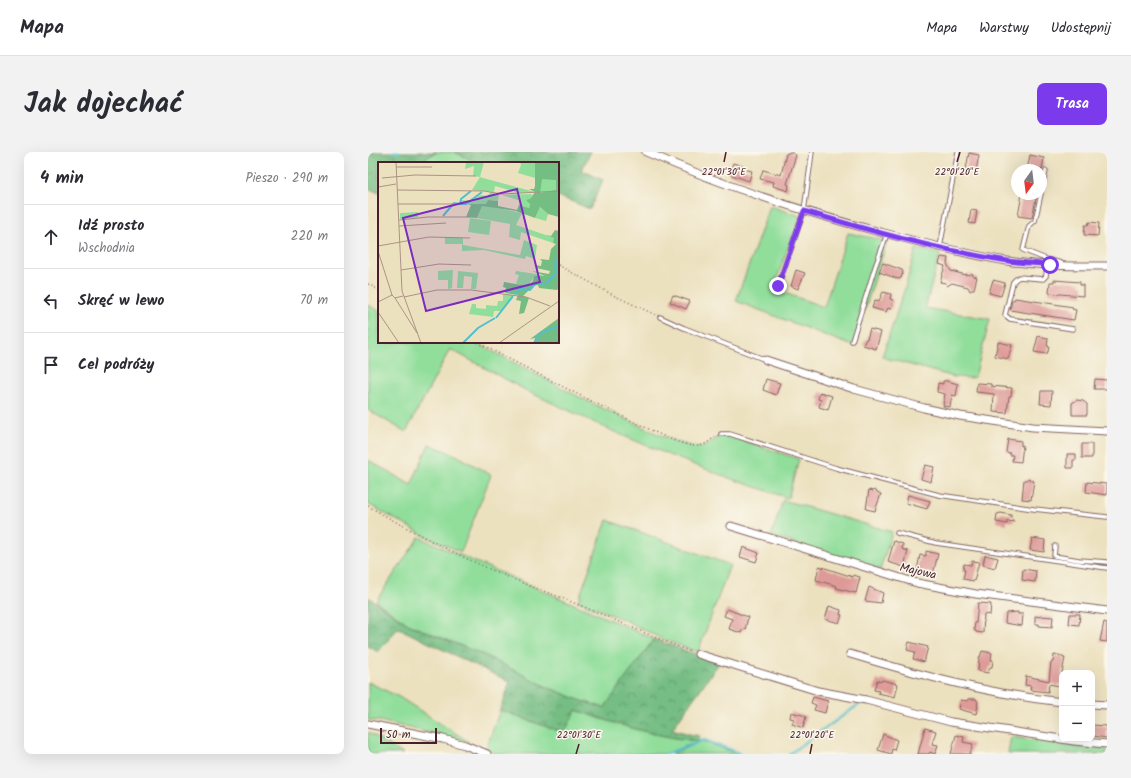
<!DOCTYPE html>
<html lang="pl">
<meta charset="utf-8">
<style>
body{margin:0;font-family:Kalam,sans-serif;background:#f2f2f3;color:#2b2b33}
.controls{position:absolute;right:12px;bottom:12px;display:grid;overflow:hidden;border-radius:8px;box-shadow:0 4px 16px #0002}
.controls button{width:36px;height:36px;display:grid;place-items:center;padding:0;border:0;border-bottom:1px solid #e1e1e2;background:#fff;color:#2b2b33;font:20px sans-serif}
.compass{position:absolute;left:643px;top:12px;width:36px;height:36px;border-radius:50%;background:#fff;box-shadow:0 4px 16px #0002;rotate:194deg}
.scale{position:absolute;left:12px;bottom:10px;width:57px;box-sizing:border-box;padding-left:4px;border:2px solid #4a1f2b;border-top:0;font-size:11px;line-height:14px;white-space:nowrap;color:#4a1f2b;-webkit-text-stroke:3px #fbf7ec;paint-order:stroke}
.stop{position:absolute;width:12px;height:12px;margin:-9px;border:3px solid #7c3aed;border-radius:50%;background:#fff}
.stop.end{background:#7c3aed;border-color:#fff;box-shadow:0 1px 4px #0008}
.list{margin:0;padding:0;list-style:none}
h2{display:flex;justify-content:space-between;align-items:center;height:52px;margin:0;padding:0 16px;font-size:17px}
h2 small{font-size:13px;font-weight:400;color:#7c7c81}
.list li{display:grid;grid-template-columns:26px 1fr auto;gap:12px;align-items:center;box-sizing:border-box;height:64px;padding:0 16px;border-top:1px solid #e1e1e2}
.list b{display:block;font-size:15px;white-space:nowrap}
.list p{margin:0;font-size:13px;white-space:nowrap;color:#7c7c81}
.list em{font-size:13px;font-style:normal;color:#7c7c81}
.icon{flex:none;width:22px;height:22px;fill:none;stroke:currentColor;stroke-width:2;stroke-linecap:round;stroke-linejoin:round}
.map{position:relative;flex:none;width:739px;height:602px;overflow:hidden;border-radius:8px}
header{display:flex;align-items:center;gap:24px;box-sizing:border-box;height:56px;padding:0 20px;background:#fff;border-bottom:1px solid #e1e1e2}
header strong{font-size:19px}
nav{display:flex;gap:22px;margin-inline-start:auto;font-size:14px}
.intro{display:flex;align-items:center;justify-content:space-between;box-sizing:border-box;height:96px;padding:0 24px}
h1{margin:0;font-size:28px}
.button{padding:10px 18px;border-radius:8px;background:#7c3aed;color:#fff;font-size:14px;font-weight:700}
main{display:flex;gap:24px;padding:0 24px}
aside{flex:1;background:#fff;border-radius:8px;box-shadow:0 4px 16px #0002}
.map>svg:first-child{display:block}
.grass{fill:#91de9b;stroke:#6e7e63}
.forest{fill:url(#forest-crowns);stroke:#5f6e57}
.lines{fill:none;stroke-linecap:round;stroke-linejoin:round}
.stream{stroke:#53bfcc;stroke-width:2.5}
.building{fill:#de9a97}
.lane-casing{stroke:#83635f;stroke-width:5.5}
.street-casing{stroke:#83635f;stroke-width:9}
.path{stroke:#83635f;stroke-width:1.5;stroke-dasharray:1 3;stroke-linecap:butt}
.lane{stroke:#fff;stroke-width:3.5}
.street{stroke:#fff;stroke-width:7}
.route{stroke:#7c3aed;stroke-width:5}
.ticks{fill:none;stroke:#4a1f2b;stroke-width:1.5}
.labels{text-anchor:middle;stroke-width:3;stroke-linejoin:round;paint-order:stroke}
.street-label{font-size:12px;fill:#4a1f2b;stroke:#fbf7ec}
.inset-river{fill:none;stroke:#53bfcc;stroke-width:2}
.inset-road{fill:none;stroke:#ab9384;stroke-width:1}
.view{fill:#7b2cbf;fill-opacity:0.15;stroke:#7b2cbf;stroke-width:2}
.inset-edge{fill:none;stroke:#4a1f2b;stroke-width:2}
.ticks-label{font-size:10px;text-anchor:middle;fill:#4a1f2b;stroke:#fbf7ec;stroke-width:3;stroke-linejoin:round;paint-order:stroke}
</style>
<header>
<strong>Mapa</strong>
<nav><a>Mapa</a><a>Warstwy</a><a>Udostępnij</a></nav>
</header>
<div class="intro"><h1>Jak dojechać</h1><a class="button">Trasa</a></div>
<main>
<aside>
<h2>4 min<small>Pieszo · 290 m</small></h2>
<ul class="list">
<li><svg class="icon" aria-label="ahead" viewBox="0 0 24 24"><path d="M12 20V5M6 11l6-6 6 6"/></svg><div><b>Idź prosto</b><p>Wschodnia</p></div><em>220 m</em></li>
<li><svg class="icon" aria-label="left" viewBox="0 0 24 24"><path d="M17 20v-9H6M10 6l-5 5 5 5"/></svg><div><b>Skręć w lewo</b></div><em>70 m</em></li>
<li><svg class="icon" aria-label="arrive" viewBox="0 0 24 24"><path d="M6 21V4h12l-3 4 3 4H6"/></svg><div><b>Cel podróży</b></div></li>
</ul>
</aside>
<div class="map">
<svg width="739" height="602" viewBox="0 0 739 602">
<defs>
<pattern id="forest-crowns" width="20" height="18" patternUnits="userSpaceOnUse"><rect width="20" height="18" fill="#74bd83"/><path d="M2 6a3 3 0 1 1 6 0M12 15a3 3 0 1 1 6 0" fill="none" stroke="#61996b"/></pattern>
</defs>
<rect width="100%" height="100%" fill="#fbf7ec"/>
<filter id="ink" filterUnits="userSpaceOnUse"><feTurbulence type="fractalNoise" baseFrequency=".025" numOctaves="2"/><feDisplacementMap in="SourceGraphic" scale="8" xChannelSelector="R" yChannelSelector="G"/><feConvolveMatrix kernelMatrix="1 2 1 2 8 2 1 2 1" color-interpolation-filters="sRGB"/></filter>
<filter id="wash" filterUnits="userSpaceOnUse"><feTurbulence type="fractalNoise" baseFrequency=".012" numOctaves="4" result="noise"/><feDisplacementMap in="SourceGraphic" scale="16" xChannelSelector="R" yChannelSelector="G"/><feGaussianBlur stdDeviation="0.9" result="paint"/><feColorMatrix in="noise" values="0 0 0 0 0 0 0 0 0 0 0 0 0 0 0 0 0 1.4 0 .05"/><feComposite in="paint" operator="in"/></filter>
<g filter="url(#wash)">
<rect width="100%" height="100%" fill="#ece1bf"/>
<path class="grass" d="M69,0h17l25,11h-63z
M402,54l30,10 -27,73 51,18 24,-74 39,8 -34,105 -117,-45z
M548,97l24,4 -15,55 65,11 -15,58 -6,1 -15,-1 -72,-20 23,-69z
M0,153l11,6v31h96l110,58 75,35 20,8 10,3 14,1 16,-11 5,-1 74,24 -11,39 -62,-21 -52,-20 -57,-24 -88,-41 -79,-43 -44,83 -38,-22z
M61,292l29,12 33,19 -30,77 -34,-15 -59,-33v-44l43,25z
M415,348l109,32 -12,38 -109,-34z
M239,368l123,45 -32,87 -36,-13 -35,-18 -49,-20z
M51,385c78,35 157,67 235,102l-49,69 -26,-8 -32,-13 -61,-31 -78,-32 -32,-23z
M0,530l31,15 70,45 -89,-21 -12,-1z
M132,558l64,23 12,-23c40,14 80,27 122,31l-33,13h-168l-11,-5z
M0,580l35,22h-35z
M643,585l96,12v5h-99z
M334,589l36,13h-66z"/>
<path class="forest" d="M0,0h69l-21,11h-37v30l-11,-5z
M86,0h137l-10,18 22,10 -13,29 -32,-13v-33h-79z
M0,445l40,27 78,32 61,31 32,13 25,8 50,-69 65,24 -47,66 17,5 11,2 -2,5c-42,-4 -82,-17 -122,-31l-12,23 -64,-23 10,-28 -112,-54 -20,24 -10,-6z"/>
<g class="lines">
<path class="stream" d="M25,0h6
M298,602l38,-14 35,13
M421,602l72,-51 7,1"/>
</g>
<g id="blocks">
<path class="building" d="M422,0l6,3 -9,29 2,1 -1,6 -15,-5 1,-4 -14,-3 3,-9 18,5 5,-21z
M601,1l10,2 -3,16 -10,-2z
M662,3l14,3 -2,12h-15z
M365,11l12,4 -1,2 8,2 -3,10 -20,-7z
M654,42h15l-5,24 -14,-2z
M603,58l6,1 -2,13 -6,-1z
M721,70l10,1 -1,13 -14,-1 1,-10h3z
M573,105l7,1 -1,6 4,7 15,4v-1l4,1 2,-2 1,3 4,1 -3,12 -4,2 -2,-4 -16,-4 -5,3 -1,-3 -6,-1 5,-16 -6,-2z
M515,111l19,7 1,2 -2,6 -3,1 -19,-7z
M428,118l9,3 -7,16 -7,-3z
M625,128l12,3 -4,13 -12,-3z
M686,128l26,2v3h3v11l-34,-3 1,-11h4z
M515,140l8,2 -1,5 3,1 -2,9 -3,-1 -2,4 -14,-4 3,-8 4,1z
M305,143l17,6 -4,8 -16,-7z
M647,146l58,9 -1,2 4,1 -2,10 -64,-10 2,-10h2z
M502,177l11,3 -5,17 -13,-4 3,-6h1z
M670,184l10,2 -1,8h2l-1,6h-1v2l-13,-2z
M630,190l14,3 -4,14 -13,-3z
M398,227l14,4 -4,12 -13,-5z
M727,227l12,1v9h-13z
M575,229h4l11,3 -2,12 -4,-1 -2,12 -7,-1 2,-12 -8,-2 1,-9 5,1z
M609,231l14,1v2l21,2 -1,8h-2l-2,17 -14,-1 1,-18 -18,-2z
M673,239h11l-1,14 -11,-1z
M452,240l12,4 -4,14 -9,-3 2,-7 -3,-1z
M709,248l6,1 4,3v11h-15v-12z
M640,287l13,2v5l2,-1 -2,17 -9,-1 1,-6h-3v-2l-4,-1z
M714,292h10v14h-10z
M699,302h9v6h-3v8h-6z
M557,313l9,2 -3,15 -10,-3z
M661,326l1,2 4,1 -3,19 -9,-1 2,-19h2z
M719,330l20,2v11l-21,-3z
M501,338l4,1 2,-1 2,2 4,2 -6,17 -9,-2z
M540,343l22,6 -3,8 -21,-6z
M633,361l10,2v3l4,4 -8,-1v3l-11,-2 1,-8z
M664,386l13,2 -1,12 -14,-2z
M526,389l9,3 -1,5 6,2 -4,16 -16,-5z
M375,395l16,6 -3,9 -16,-5z
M558,399l12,3 -5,20 -16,-4 3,-15 6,1z
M617,403l13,3 -3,10 -12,-3z
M604,409l7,1 -5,19 -11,-2 2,-9h-2l1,-6 7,1z
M451,414l34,11v-2l7,2 -4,16 -20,-5 1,-2 -21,-6z
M655,417l13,2 -1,11 -13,-2z
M501,435l14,6 -2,10 -16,-2z
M610,451l13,1 -1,11 -6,-1 -1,19 -7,-1v-1l-2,-1 1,-8 1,1z
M461,454l12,4 -1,5h2l-3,8 -14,-4z
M359,457l21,8 -3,13 -2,-1 -2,4 -12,-4 3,-10 -8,-3z
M650,460v2h5l-1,12 -17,-3 1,-10z
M702,462h10l-1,11 -10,-1z
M667,464l5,1v-1l13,1 -1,10 -13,-1v-2h-4z
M736,470l3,1v19l-7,-1z
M541,490l19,5 -4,15 -11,-3 2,-7 -8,-2z
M614,499l10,2 -1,7h2l-1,7h-2l-2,6 -10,-2 1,-14h1z
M686,503l9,1v2h2l-3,15v11h-3v2l-10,-2 -1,8 -18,-2 1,-4 -6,-1 1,-9 23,5 2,-19h2z
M509,528l4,2 1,-2 16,4 -3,13 -17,-4 1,-2 -5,-1z
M445,545l15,4 -3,12 -11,-3 2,-5 -5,-2z
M600,547h8l2,3 -1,4h1l-2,8 -17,-5 2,-9 7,1z
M423,560l15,4 -3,12 -11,-4 2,-5 -4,-1z
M724,573l15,1v12l-15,-2z
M557,576l11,3 -4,13 6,1 -3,9 -5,-2 -1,2h-11z
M515,582l14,6 -3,10 -2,-1 -1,5 -13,-4z
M588,583l8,2 -1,5 10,2 -3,10h-19z"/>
</g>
</g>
<g filter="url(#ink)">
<use href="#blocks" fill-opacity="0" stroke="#83635f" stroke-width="1"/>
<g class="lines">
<g class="lane-casing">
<path id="lane" d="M673,41l5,-22
M673,42l-6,27 -6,5 -6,24 23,9 15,4
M572,95l18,-95
M679,112l-1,12 -3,3 -24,-2 -3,2 -3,3 -8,33 5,4 63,10
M410,134l26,-75 8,-59
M292,165l24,11 82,32
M484,189l23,-74 12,-33
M353,282h9l106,34 103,27 95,14 73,8
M529,381l39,10 171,25
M687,394l-1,10 25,4 28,2"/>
</g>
<g class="street-casing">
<path id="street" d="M278,0c75,33 154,59 234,80 42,11 85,22 127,29 33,5 67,5 100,5
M398,208l88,29 70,19 36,8 73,11 74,4
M363,374l186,57 59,11 131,17
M330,502l120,37 48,9 85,22 123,19 33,3
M482,502c70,21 139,40 212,48
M724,552l15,1
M0,572l75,15 22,6 22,9"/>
</g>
<path class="path" d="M190,113l57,31 41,19
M0,132l11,6
M109,190c51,27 103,54 155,79 20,9 41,22 63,25 9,1 14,-5 21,-10
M0,354c48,28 98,54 150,75 18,8 38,14 56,22 40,16 78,34 118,49"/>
<use href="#lane" class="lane"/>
<use href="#street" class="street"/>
</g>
</g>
<g class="lines" filter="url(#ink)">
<path class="route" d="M410,134l26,-75c67,20 135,39 204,50 14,2 28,2 42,4"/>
</g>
<path class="ticks" d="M356,10l2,-10M589,10l3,-10M208,602l3,-10M442,602l2,-10"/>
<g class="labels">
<g class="street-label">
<text transform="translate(550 419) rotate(13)" y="4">Majowa</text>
</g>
</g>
<g transform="translate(10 10)">
<rect width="181" height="181" fill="#ece1bf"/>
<path d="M88,0h18l-4,15 3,1 52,14 -15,1 -25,-7 -1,6 -22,-2 8,-13 -7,-1 1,-10 -9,3zM142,0h15v16l-17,-5 3,-8zM112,30l9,3 -1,6 -10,-1 -1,4h-27l1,-4 10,1 9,-6 8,1zM154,32l-3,14 -10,-3 2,-4 -19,-6zM104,43l40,8 -6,12 39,13 -2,5 -32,-11 -1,8 -11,-3 1,-13 -33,-6zM162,45l8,7 -2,7 -11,-3zM40,50v5l-18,2v-6zM92,56l21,3 -2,14 -21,-3zM67,75l18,1v7l57,10 4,-15 13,5 -2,14 -9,-3 -1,3 -41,-9 -22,1v-7h-17zM75,108l-1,18 -4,1v-9h-10v-9zM80,109l20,2 -2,16h-5l1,-12 -8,-1 -1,12h-6zM138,109l20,3 9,2 -11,1 -6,9 -12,-2 3,-9 -4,-1zM125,132l10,1v3l-12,13h-7l-1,6 -24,-3 3,-10h4v4l10,1v-4l11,1 1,-5h5z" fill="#91de9b"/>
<path d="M157,0h24v55l-11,-3 -8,-7 -5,11 -19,-7 -34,-5 -5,12 -11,-1 5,-12 -4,-1h19l2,-4 10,1v5l19,4 2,-5 10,3 1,-4 -4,-4 4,-1 5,-7 -6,-3h5l1,-3zM177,68l4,1v57l-2,2 -18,-2 -1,-3 -5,1 -10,10 6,2 -5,15 -5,1 2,-13 -5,-1 2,-5 -13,-2 1,-5 -3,-1 1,-5 24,4 5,-5 1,-5h11l-13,-5 17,3 1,-3 -14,-3v-3l5,1 1,-5 -2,-2 9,1 2,-11 5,-5 -3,-1 1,-5 -8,-3 5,1zM181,156v25h-25l1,-5 -5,1z" fill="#74bd83"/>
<path d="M164,17l14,1v10l-16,3z" fill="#91de9b"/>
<path class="inset-river" d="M82,42h6l16,-12M65,54l11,-13 6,1 1,-5 10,-8M136,132l7,-5 9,1 6,-7 9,1 6,-5 5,-6 -1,-10 4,-6M118,156l17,-22M85,181l15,-15 17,-10M156,181l6,-10 19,-7"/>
<path class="inset-road" d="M18,0l6,129 19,52M18,5h36M4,16l33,-3 61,1M0,25l18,-3M19,28l87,1 18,3 57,-3M20,42h55M21,58l29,-3h42M21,64l47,-3M0,84l51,-9 41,1M0,89l14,44 3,3 8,-2M23,108l38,-6 32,1M26,135l33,-7h34l55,7 24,9M17,136l22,35M0,140l14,-7M0,150l21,31M121,181l60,-42"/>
<path class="view" d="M139,27l23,93 -114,29 -23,-93z"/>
<rect width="181" height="181" class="inset-edge"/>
</g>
<g class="ticks-label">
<text x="589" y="23">22°01'20"E</text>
<text x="356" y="23">22°01'30"E</text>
<text x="211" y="586">22°01'30"E</text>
<text x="444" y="586">22°01'20"E</text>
</g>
</svg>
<div class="controls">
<button>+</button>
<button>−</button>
</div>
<svg class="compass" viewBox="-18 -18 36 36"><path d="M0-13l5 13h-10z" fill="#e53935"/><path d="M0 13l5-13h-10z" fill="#7c7c81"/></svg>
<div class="scale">50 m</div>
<div class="stop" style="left:682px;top:113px"></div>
<div class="stop end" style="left:410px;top:134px"></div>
</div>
</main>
